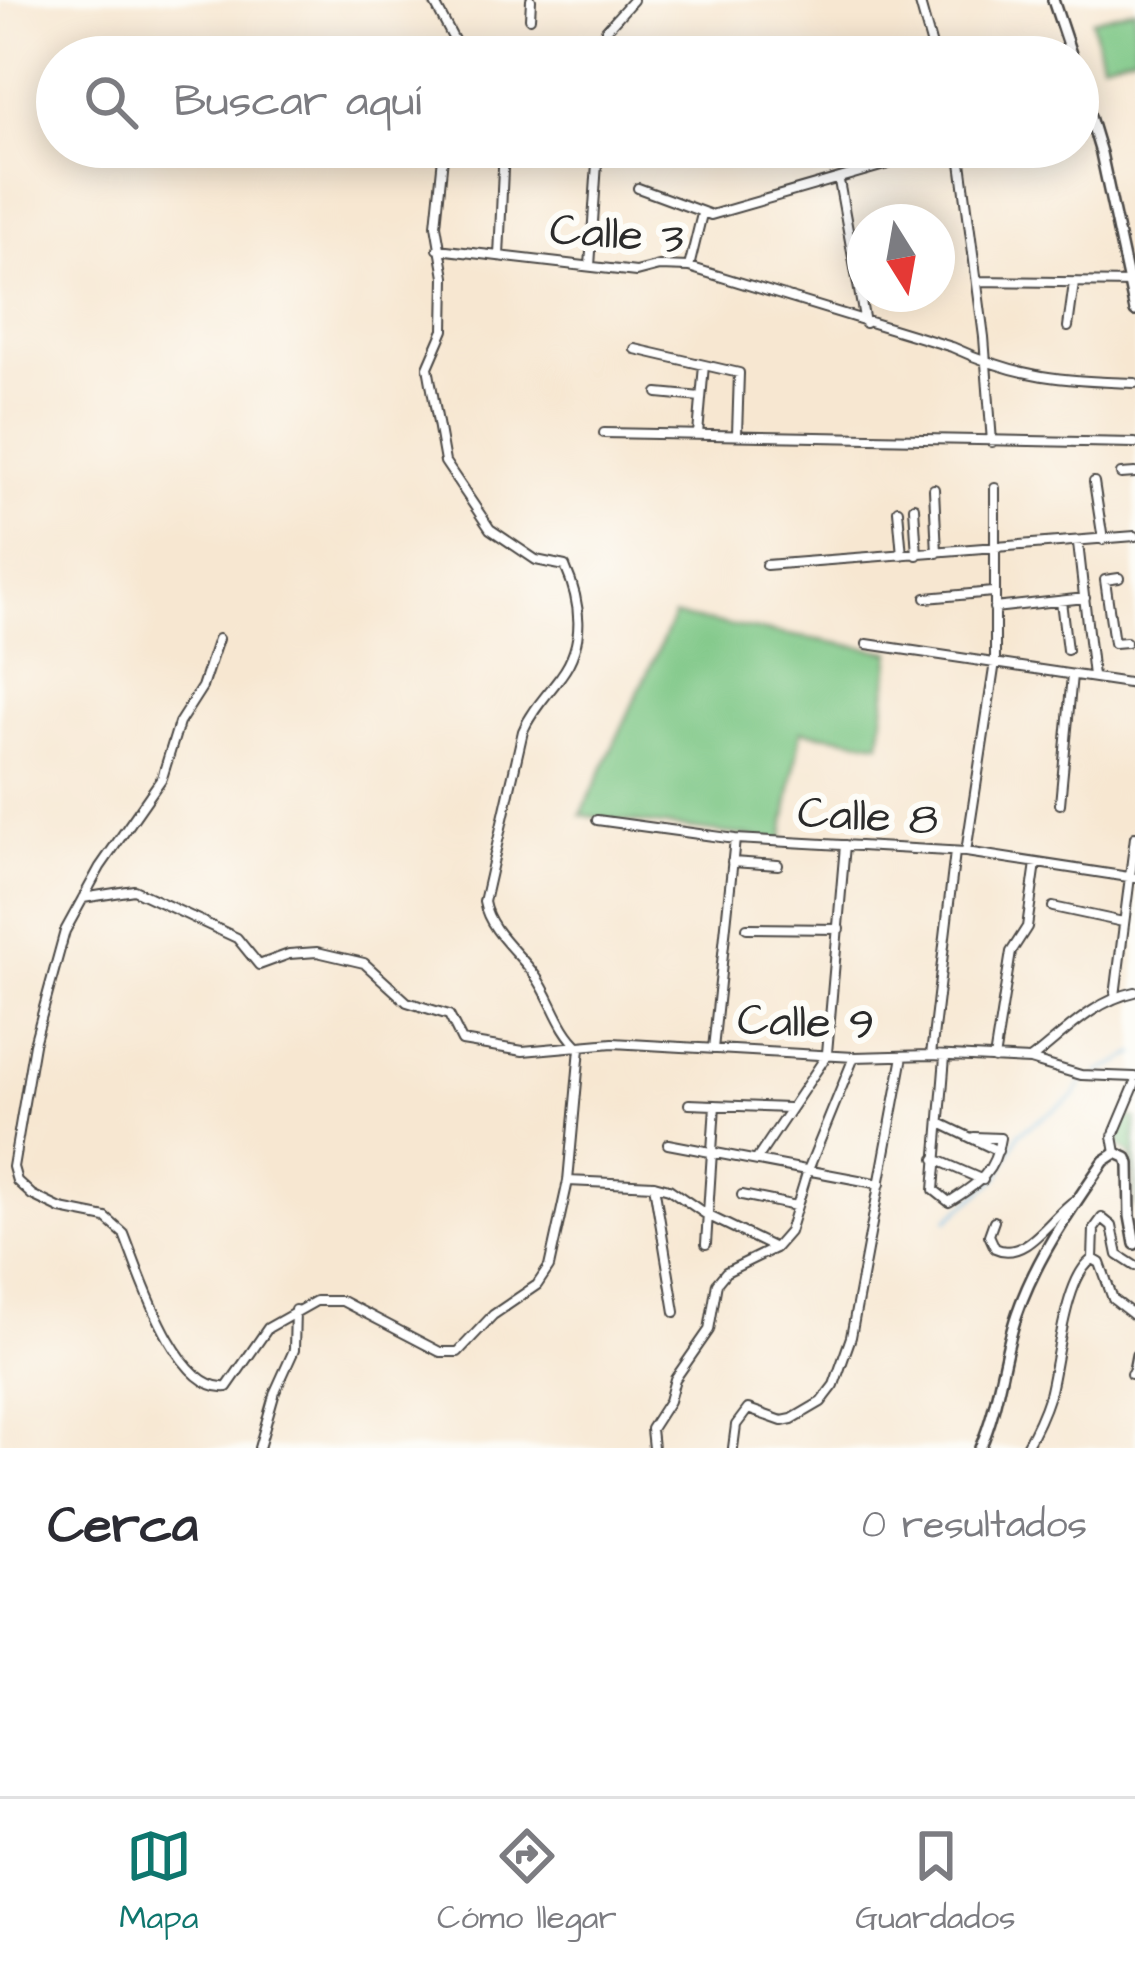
<!DOCTYPE html>
<html lang="es">
<meta charset="utf-8">
<style>
body{margin:0;font-family:"Architects Daughter",sans-serif;background:#f2f2f3;color:#2b2b33}
.compass{position:absolute;left:847px;top:204px;width:108px;height:108px;border-radius:50%;background:#fff;box-shadow:0 6px 30px #0003;rotate:169deg}
.list{margin:0;padding:0;list-style:none}
h2{display:flex;justify-content:space-between;align-items:center;height:156px;margin:0;padding:0 48px;font-size:51px}
h2 small{font-size:39px;font-weight:400;color:#7c7c81}
.icon{flex:none;width:66px;height:66px;fill:none;stroke:currentColor;stroke-width:2;stroke-linecap:round;stroke-linejoin:round}
.map{position:relative;flex:none;width:1135px;height:1448px;overflow:hidden}
.search{position:absolute;background:#fff;box-shadow:0 6px 30px #0003;left:36px;right:36px;top:36px;height:132px;display:flex;align-items:center;gap:30px;box-sizing:border-box;padding:0 42px;border-radius:66px;color:#7c7c81;font-size:45px}
.sheet{height:348px;background:#fff}
nav{display:flex;justify-content:space-around;align-items:center;box-sizing:border-box;height:168px;border-top:3px solid #e1e1e2;background:#fff;font-size:33px;color:#7c7c81}
nav a{display:grid;justify-items:center;gap:6px}
nav .on{color:#0f766e}
.map>svg:first-child{display:block}
.green{fill:#7cc684;stroke:#547858;stroke-width:3}
.lines{fill:none;stroke-linecap:round;stroke-linejoin:round}
.stream{stroke:#65b3df;stroke-width:3}
.pedestrian-casing{stroke:#4a4744;stroke-width:9}
.minor-casing{stroke:#4a4744;stroke-width:12}
.tertiary-casing{stroke:#4a4744;stroke-width:14}
.pedestrian{stroke:#fff;stroke-width:4.5}
.minor{stroke:#fff;stroke-width:8}
.tertiary{stroke:#fff;stroke-width:9}
.labels{text-anchor:middle;stroke-width:12;stroke-linejoin:round;paint-order:stroke}
.street-label{font-size:45px;fill:#2b2b2b;stroke:#fdfcf7}
</style>
<div class="map">
<svg width="1135" height="1448" viewBox="0 0 1135 1448">
<rect width="100%" height="100%" fill="#fdfcf7"/>
<filter id="ink" filterUnits="userSpaceOnUse"><feTurbulence type="fractalNoise" baseFrequency=".00833" numOctaves="2"/><feDisplacementMap in="SourceGraphic" scale="24" xChannelSelector="R" yChannelSelector="G"/><feConvolveMatrix kernelMatrix="1 2 1 2 8 2 1 2 1" color-interpolation-filters="sRGB"/></filter>
<filter id="wash" filterUnits="userSpaceOnUse"><feTurbulence type="fractalNoise" baseFrequency=".004" numOctaves="4" result="noise"/><feDisplacementMap in="SourceGraphic" scale="48" xChannelSelector="R" yChannelSelector="G"/><feGaussianBlur stdDeviation="2.7" result="paint"/><feColorMatrix in="noise" values="0 0 0 0 0 0 0 0 0 0 0 0 0 0 0 0 0 1.4 0 .05"/><feComposite in="paint" operator="in"/></filter>
<g filter="url(#wash)">
<rect width="100%" height="100%" fill="#f7e7d1"/>
<path class="green" d="M1135,9v45l-33,8 -10,-42z
M674,616l217,36 -11,91 -79,-12 -19,109 -201,-25z
M1125,1117l10,1v90l-4,-54 -14,-10z"/>
<g class="lines">
<path class="stream" d="M1098,1073l37,-19
M947,1220l52,-43 20,-44 55,-36 10,-18"/>
</g>
</g>
<g filter="url(#ink)">
<g class="lines">
<g class="pedestrian-casing">
<path id="pedestrian" d="M1131,1374l4,-20"/>
</g>
<g class="minor-casing">
<path id="minor" d="M433,0l30,57
M919,0l16,57
M530,18l1,-18
M600,57l6,-27 27,-30
M444,147l-8,78 9,52 -1,53 -16,37 17,95 45,67 46,31 29,6c16,36 21,77 -4,110 -13,18 -29,34 -38,55l-39,171c5,28 34,50 50,72 18,23 23,54 46,74
M579,147l-7,7 25,9 -7,103
M959,147l25,190 8,105
M839,181l26,142
M638,188l73,27 236,-68
M438,249l198,23 23,-6 30,1 263,80c67,31 111,34 183,36
M499,256l5,-109
M689,267l13,-53
M977,281l158,2
M1068,327l6,-44
M635,349l104,24 -2,61
M658,393l43,4
M604,433l531,10
M698,434l6,-69
M1121,474l14,-1
M1094,482l9,58
M934,489l3,64
M914,507l3,48
M898,510l4,45
M1078,543l15,133
M766,565l369,-29
M1119,578l-14,2 9,63 12,-1
M926,598l67,-6
M1061,601l6,49
M994,608l91,-10
M218,639l-16,48 -23,36 -17,55 -62,89 -35,64 -31,113 -21,123 4,14 15,14 29,14 45,9 18,16c15,38 52,158 103,153l41,-59 48,-27h26l98,51h18l35,-37 44,-30 12,-18 19,-86 12,-133
M867,644l268,40
M1060,804l12,-129
M597,820l138,19 231,13 169,26
M966,852l29,-190v-174
M732,862l46,3
M83,898l51,-8 103,48 22,27 30,-11 28,-2 47,11 43,39 42,13 13,26 61,10 90,-8 241,14 77,-2 99,5 51,15 54,2
M1053,907l70,15
M747,928l92,1
M1115,996l20,-159
M713,1049l22,-210
M827,1053l18,-208
M931,1055l24,-203
M945,1057l-11,133 15,12c28,-18 46,-28 51,-64l-26,-1
M994,1059l17,-107 16,-25 9,-64
M1030,1060c33,-25 63,-59 105,-68
M689,1104l99,4
M940,1123l58,28
M668,1144l212,40
M1116,1153l-3,-17 22,-52
M757,1159l70,-104
M935,1159l48,21
M568,1181l86,4 15,4 38,26 68,33
M654,1185l21,127
M742,1195l54,11
M994,1221l-5,14 6,13c31,15 57,-33 80,-48
M706,1244l9,-139
M1093,1259l1,-30 8,-11 10,8 6,29 17,11
M1093,1259l7,4 13,36 22,17
M1131,1374h4
M259,1448l16,-56 19,-42 1,-40
M653,1448l-2,-19 18,-28 6,-22 34,-49 8,-47 9,-11 49,-24 14,-16 19,-62 46,-113
M733,1448l3,-23 12,-16 34,12 10,-2 29,-17 13,-17 17,-48 52,-281
M1025,1448c10,-17 18,-34 24,-53 9,-33 16,-120 44,-136"/>
</g>
<g class="tertiary-casing">
<path id="tertiary" d="M1053,0l19,57
M1078,77l23,76 34,158
M980,1448c19,-42 22,-90 37,-134 19,-56 54,-105 87,-153l12,-8 11,5 2,6 1,52 5,28"/>
</g>
<use href="#pedestrian" class="pedestrian"/>
<use href="#minor" class="minor"/>
<use href="#tertiary" class="tertiary"/>
</g>
</g>
<g class="labels">
<g class="street-label">
<text transform="translate(617 232) rotate(4)" y="16">Calle 3</text>
<text transform="translate(868 814) rotate(3)" y="16">Calle 8</text>
<text transform="translate(806 1020) rotate(2)" y="16">Calle 9</text>
</g>
</g>
</svg>
<svg class="compass" viewBox="-18 -18 36 36"><path d="M0-13l5 13h-10z" fill="#e53935"/><path d="M0 13l5-13h-10z" fill="#7c7c81"/></svg>
<div class="search"><svg class="icon" aria-label="search" viewBox="0 0 24 24"><circle cx="10" cy="10" r="6"/><path d="M15 15l6 6"/></svg>Buscar aquí</div>
</div>
<section class="sheet">
<h2>Cerca<small>0 resultados</small></h2>
<ul class="list">
</ul>
</section>
<nav>
<a class="on"><svg class="icon" aria-label="map" viewBox="0 0 24 24"><path d="M3 6l6-2 6 2 6-2v14l-6 2-6-2-6 2zM9 4v14M15 6v14"/></svg>Mapa</a>
<a><svg class="icon" aria-label="directions" viewBox="0 0 24 24"><path d="M12 3l9 9-9 9-9-9zM9 14v-3h6M13 9l2 2-2 2"/></svg>Cómo llegar</a>
<a><svg class="icon" aria-label="saved" viewBox="0 0 24 24"><path d="M7 4h10v16l-5-4-5 4z"/></svg>Guardados</a>
</nav>
